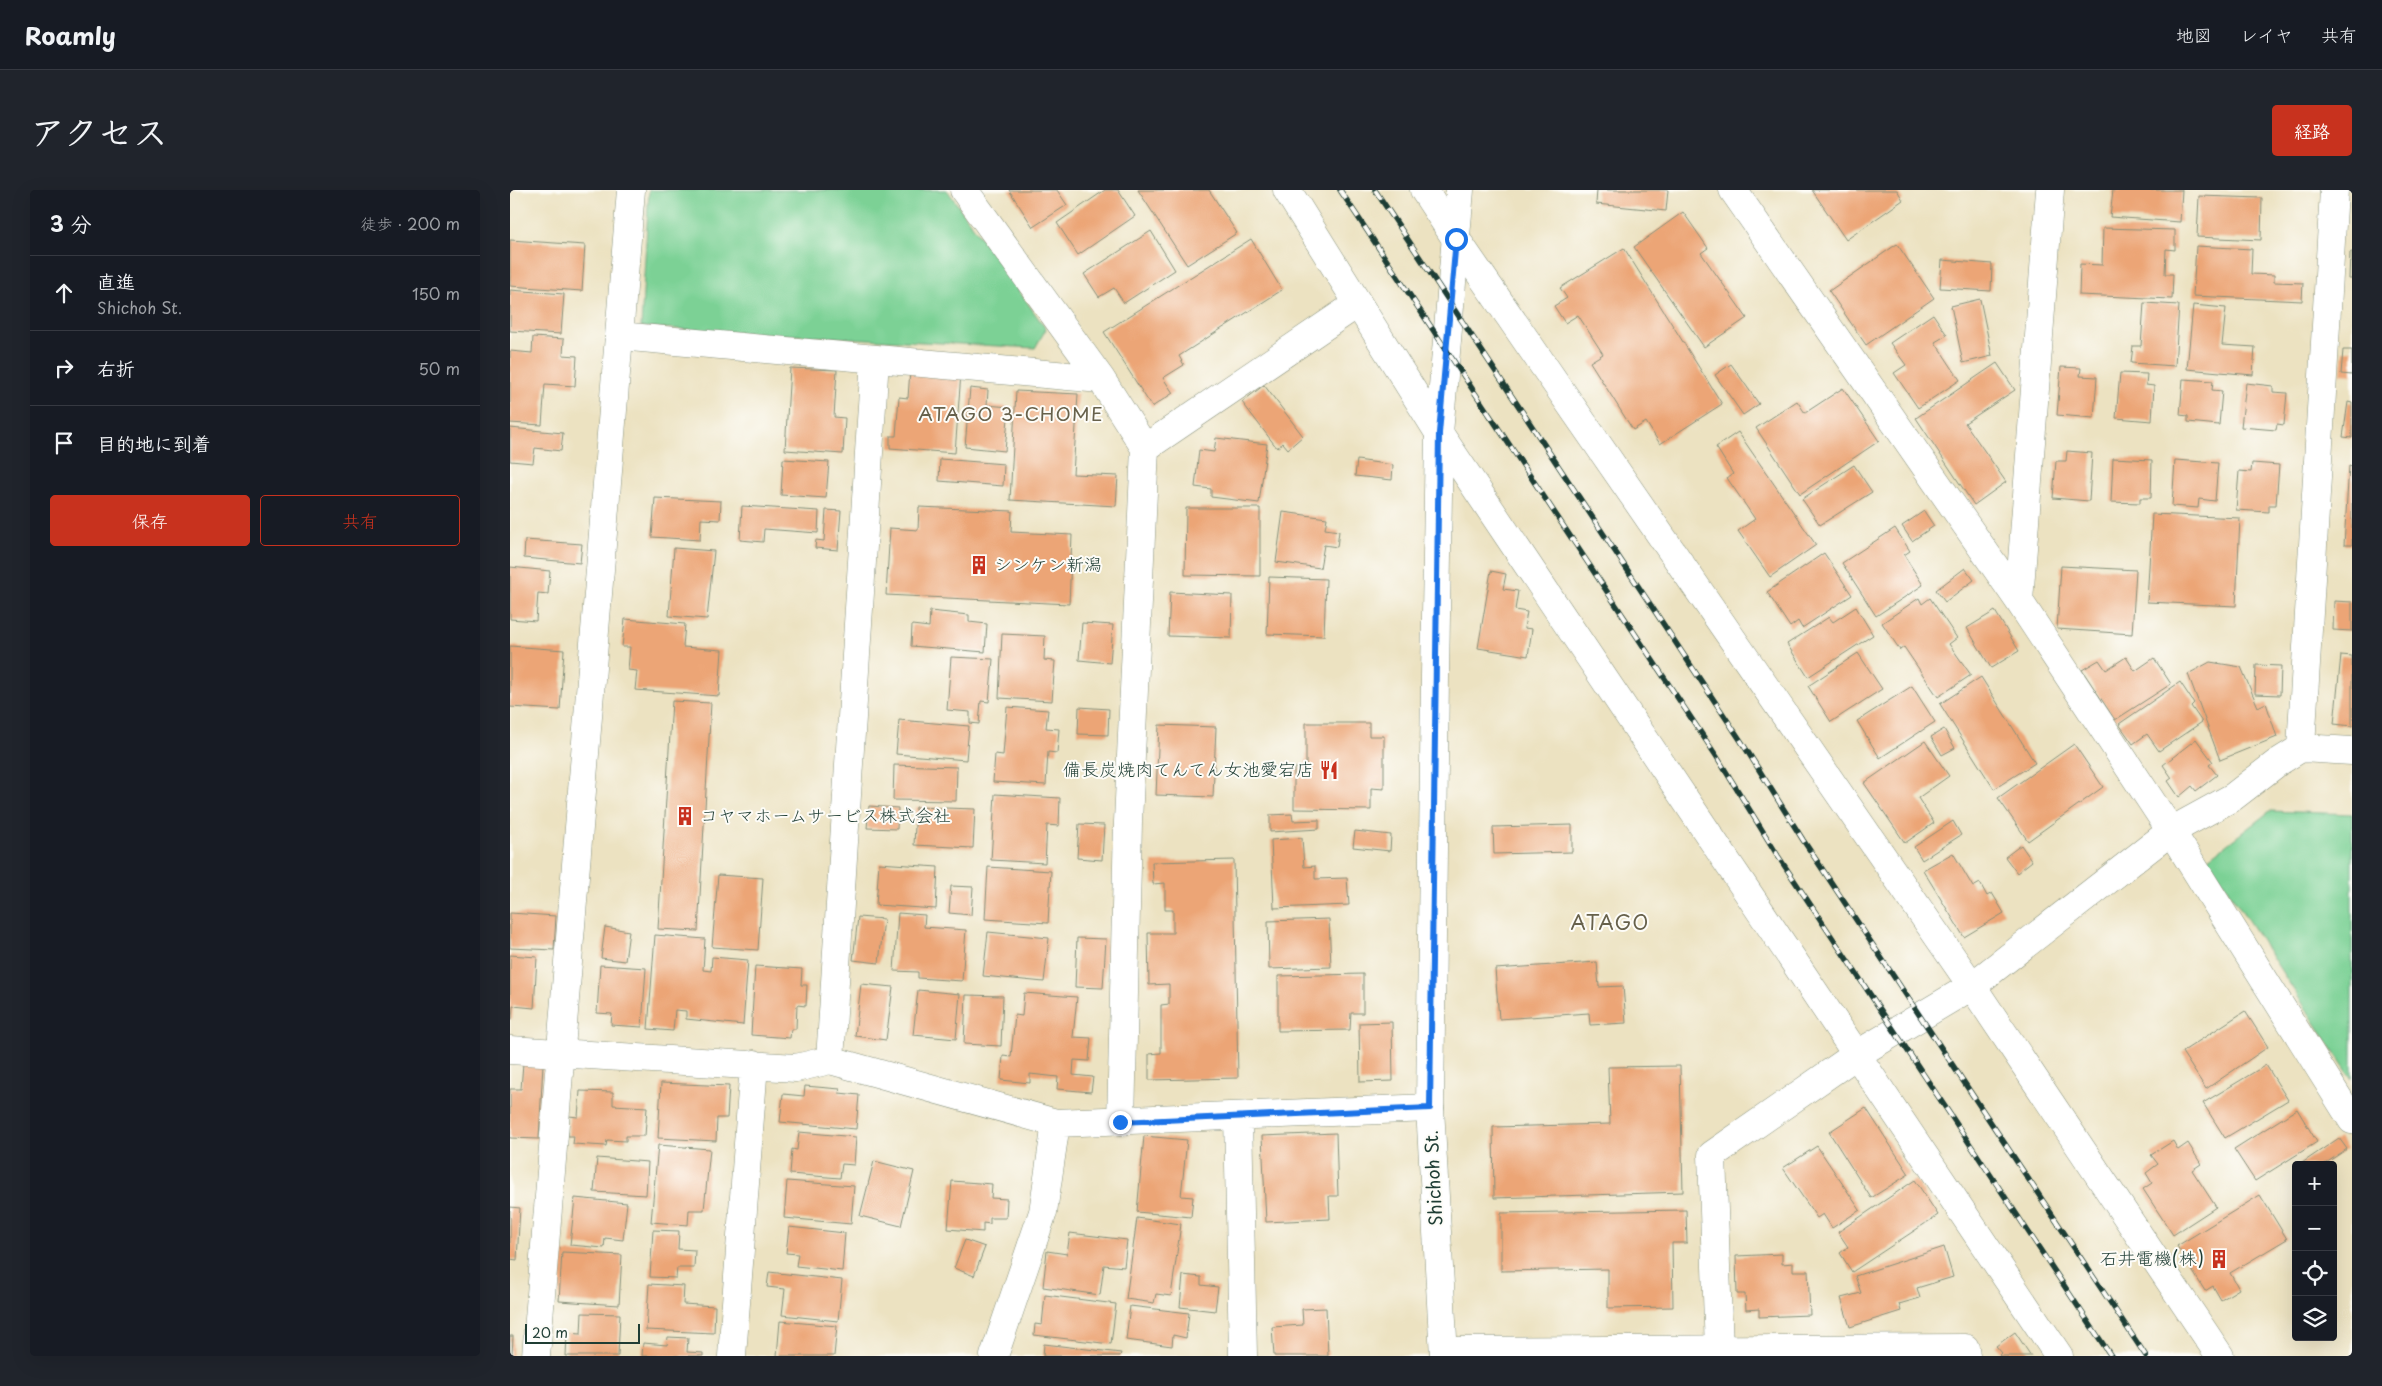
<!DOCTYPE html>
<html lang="ja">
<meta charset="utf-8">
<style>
body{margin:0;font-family:"Playpen Sans","Klee One",sans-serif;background:#20242c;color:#f1f3f6}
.controls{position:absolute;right:15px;bottom:15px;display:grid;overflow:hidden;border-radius:5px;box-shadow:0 5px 20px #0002}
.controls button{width:45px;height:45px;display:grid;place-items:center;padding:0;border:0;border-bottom:1px solid #363941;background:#171b24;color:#f1f3f6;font:25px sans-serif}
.scale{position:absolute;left:15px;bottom:12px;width:115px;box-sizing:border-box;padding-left:5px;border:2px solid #1f3d34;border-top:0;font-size:14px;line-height:18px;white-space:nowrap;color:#1f3d34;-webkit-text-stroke:4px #fdfcf7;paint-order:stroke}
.stop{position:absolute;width:15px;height:15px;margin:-11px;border:4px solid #1a73e8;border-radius:50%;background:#fff}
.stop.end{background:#1a73e8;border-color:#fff;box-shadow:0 1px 5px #0008}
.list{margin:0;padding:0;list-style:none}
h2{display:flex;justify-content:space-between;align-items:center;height:65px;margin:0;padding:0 20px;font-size:21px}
h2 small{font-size:16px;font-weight:400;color:#9ea1a6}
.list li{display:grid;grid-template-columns:32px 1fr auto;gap:15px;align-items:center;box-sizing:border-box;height:75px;padding:0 20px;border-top:1px solid #363941}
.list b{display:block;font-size:19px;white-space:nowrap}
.list p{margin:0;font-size:16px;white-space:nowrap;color:#9ea1a6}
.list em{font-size:16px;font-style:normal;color:#9ea1a6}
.actions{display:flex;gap:10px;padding:15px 20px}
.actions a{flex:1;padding:11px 0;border:1px solid #c8321e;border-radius:5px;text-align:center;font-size:18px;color:#c8321e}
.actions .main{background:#c8321e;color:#fff}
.icon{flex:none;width:28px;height:28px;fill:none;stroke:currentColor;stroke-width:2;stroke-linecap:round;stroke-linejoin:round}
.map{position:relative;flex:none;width:1842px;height:1166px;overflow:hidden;border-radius:5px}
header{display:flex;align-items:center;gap:30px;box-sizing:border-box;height:70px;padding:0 25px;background:#171b24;border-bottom:1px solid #363941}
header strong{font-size:24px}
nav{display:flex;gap:28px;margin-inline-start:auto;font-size:18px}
.intro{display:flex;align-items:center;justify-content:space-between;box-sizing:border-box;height:120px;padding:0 30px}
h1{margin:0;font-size:35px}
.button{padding:12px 22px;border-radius:5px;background:#c8321e;color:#fff;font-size:18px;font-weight:700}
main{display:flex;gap:30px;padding:0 30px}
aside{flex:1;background:#171b24;border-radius:5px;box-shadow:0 5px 20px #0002}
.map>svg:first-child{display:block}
.green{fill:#7bd195;stroke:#4d8764}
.building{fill:#eca576}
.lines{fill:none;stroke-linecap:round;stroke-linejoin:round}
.minor-casing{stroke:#86907a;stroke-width:29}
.tertiary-casing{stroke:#86907a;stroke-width:29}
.minor{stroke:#fff;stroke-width:28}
.tertiary{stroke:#fff;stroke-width:28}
.rail-casing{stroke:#1f3d34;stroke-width:5.5}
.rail{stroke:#fdfcf7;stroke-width:4;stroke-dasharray:11;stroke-linecap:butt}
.route{stroke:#1a73e8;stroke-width:6}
.labels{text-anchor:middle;stroke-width:4;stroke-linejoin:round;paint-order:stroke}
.poi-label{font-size:18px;fill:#1f3d34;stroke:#fdfcf7;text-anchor:start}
.street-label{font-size:18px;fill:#1f3d34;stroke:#fdfcf7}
.neighbourhood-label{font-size:19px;letter-spacing:1px;fill:#67614b;stroke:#fdfcf7}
.quarter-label{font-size:20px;letter-spacing:1px;fill:#67614b;stroke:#fdfcf7}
</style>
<header>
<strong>Roamly</strong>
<nav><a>地図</a><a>レイヤ</a><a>共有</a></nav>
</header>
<div class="intro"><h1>アクセス</h1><a class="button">経路</a></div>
<main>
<aside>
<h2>3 分<small>徒歩 · 200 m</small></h2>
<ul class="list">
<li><svg class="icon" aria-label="ahead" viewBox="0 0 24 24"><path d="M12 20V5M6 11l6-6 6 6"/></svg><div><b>直進</b><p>Shichoh St.</p></div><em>150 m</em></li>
<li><svg class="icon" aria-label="right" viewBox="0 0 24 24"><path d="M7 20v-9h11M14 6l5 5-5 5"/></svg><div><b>右折</b></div><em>50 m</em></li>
<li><svg class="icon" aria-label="arrive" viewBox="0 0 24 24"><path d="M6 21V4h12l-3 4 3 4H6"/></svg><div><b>目的地に到着</b></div></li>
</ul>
<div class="actions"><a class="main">保存</a><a>共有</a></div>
</aside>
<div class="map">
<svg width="1842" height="1166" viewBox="0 0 1842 1166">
<rect width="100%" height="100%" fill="#fdfcf7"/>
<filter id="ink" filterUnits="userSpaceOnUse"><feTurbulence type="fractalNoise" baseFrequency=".02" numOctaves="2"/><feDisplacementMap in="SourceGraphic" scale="10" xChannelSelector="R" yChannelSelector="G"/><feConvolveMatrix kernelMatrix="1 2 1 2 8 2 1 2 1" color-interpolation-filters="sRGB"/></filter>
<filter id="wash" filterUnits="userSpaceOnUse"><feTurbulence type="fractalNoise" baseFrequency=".0096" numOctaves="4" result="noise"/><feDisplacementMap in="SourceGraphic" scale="20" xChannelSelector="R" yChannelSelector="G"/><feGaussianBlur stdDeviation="1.12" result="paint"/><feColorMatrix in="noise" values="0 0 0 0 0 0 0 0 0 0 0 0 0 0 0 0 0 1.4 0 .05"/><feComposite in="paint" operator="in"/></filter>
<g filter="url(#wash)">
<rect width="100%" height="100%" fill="#ece2c1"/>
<path class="green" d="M139,0h298l99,139 -11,19 -394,-21z
M1760,621l82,3v265l-144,-220z"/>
<g id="blocks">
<path class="building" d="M499,0h48l10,15 -34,22z
M595,0h13l17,26 -57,39 -21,-32z
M628,0h71l28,43 -50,32z
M1087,0h71l-2,21 -70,-7z
M1302,0h85l6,10 -57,40z
M1603,0h69l-2,32 -70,-5z
M1689,6l63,2 -1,42 -64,-3z
M1173,22l25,36 -7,5 46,65 -43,29 -70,-100z
M1593,38l72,2v20l-9,-1 -1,25h8l-1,25 -93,-4 1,-31 22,1z
M641,41l24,39 -51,33 -10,-15 -15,9 -15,-23z
M741,49l31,51 -103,66 5,9 -21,13 10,15 -21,14 -48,-75z
M0,50l75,5 -3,46 -72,-5z
M1387,54l37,54 -68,47 -37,-54z
M1686,56l56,3 -1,25 23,1v7l29,1 -1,18 -109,-5z
M1114,58l98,156 -62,40 -14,-22 -13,8 -43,-68 13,-8 -25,-39 -13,8 -11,-17 13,-8 -7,-10z
M1840,62h2v27h-3z
M1432,70l50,4 -1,27 -51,-3z
M0,100l54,4 -3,40 -51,-3z
M1470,109l12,57 -29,7 -12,-57z
M1634,113l35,2 -4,61 -44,-3 2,-17h8z
M1683,115l33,3 -4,37 33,2 -2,28 -66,-6z
M1423,124l14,21 -12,7 25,38 -42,28 -24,-35 12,-8 -16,-22z
M23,147l31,2 -1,16 14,1 -2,30 -30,-2 -3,41 -32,-2v-72l22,2z
M1833,160h9v25l-11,-1z
M1487,173l18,27 -50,33 41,59 -32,23 -58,-87z
M1221,174l28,40 -16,11 -28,-40z
M1551,177l20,1 -1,8 17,1 -3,41 -37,-3z
M280,178l47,2 -3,47 11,1 -2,36 -58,-4z
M400,180l51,3 -6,80 -65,-5v-12h6l3,-39 9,1z
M1610,183l27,1 -1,11 8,1 -2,35 -36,-3z
M1673,189l30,2 -1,9 10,1 -3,34 -31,-3v-6l-8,-1z
M1736,193l27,3v6l14,1 -3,32 -7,-1 -1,6 -35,-3z
M754,195l39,51 -15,13 -5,-6 -6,5 -35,-46z
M460,198l18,2 -1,15 22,2 -4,44 -40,-4z
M1333,198l36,53 -79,53 -44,-66 41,-27 8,12z
M506,201l62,3 -5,80 45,2 -2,30 -106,-6z
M1838,212l4,1v35l-9,-1z
M0,238l53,5 -2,18 -26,-3 -2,15 -23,-2z
M1228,242l78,113 -46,32 -32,-46 17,-12 -28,-41 6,-4 -17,-27z
M706,248l51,6 -8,59 -48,-6v-8l-16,-2 4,-37 15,2z
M1557,261l25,2 -3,48 -36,-3 3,-37h10z
M1603,268l39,2 -1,38h-11v5l-29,-1z
M273,269l46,3 -3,36 -45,-3z
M430,269l64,5 -1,22 -64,-5z
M847,270l36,5 -1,15 -37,-4z
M1665,270l43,3 -3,38 -16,-2 -1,9 -26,-2z
M1742,273l27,2 -3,40h-7v7l-33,-2 3,-39 12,1z
M1344,275l18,27 -52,33 -18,-26z
M1839,276l3,1v78h-8z
M145,308l66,3 -1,19 -19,-1 -1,21 -48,-3z
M232,316l77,5 -1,22 -54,-4 -1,13 -23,-2z
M409,317l93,4 -1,21 61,3 -3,69 -183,-9 4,-67 28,2z
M676,318h74v68l-75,-1z
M316,320l15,1 -3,39 -23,-2 1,-8 8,1z
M1414,321l10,15 -22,15 -10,-15z
M773,322l44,6 -2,11 14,2 -2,16 -13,-2 -4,23 -44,-6z
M1642,324l88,4 -4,88 -89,-4z
M1385,338l15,23 -6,4 19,30 -47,31 -34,-53z
M15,350l57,4 -2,19 -56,-5z
M164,358l40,3 -7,68 -38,-3z
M1314,363l28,42 -50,33 -4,-7 -8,6 -23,-35z
M1551,376l75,4 -4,64 -75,-5z
M0,377l40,4 -2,23 -10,-1 -2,28 -26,-2z
M1455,378l9,12 -29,22 -9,-12z
M981,381l15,3 -3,15 15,2 -3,19 12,2 -3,16 8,1 -4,27 -50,-8z
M759,387l57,2 -2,57 -57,-2z
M660,402l62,3 -1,43 -63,-2z
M1409,408l3,6 8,-6 27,40 -8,6 22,31 -33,22 -34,-50 -4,3 -18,-27z
M1824,411l18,1v29l-19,-1z
M1346,417l17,28 -65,42 -21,-33 42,-27 4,5z
M420,421l39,4v7l18,2 -2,28 -74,-6 1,-21 17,2z
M1485,421l24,40 -28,17 -24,-40z
M115,429l60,5 -2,23 39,3 -3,46 -84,-6 2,-19 -9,-1 2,-23h-8z
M572,433l31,2 -3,38 -31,-3z
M492,444l43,2 -1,24 11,1 -3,40 -53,-3z
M0,456l54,4 -4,60 -50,-3z
M1348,463l24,36 -51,33 -23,-36z
M1831,465l11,1v70l-18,-2z
M441,467l42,2 -4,43 -8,-1 -2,23 -9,-1v-11l-23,-2z
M1616,467l9,14 19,-13 17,26 -56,36 -33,-50 17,-10 7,10z
M1700,472l31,5 17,40 8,-4 11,34 -57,23 -32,-86z
M1746,475l25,1 -1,29 -25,-1z
M1471,487l54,86 -41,26 -54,-85z
M1670,492l14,21 -3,3 11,16 -43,29 -12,-17 -14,10 -14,-20z
M1402,496l23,36 -55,36 -23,-37z
M162,511l39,2 -13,228 -40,-2z
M497,517l41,3 -2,18 13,1 -2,24 -9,-1 -2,33 -53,-3 2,-28 8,1z
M569,517l30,2 -1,26 -30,-1z
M389,530l70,6 -3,34 -70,-6z
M796,533h63v13h15v53l-13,-1v22l-77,-1v-41h12z
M649,535l57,2 -3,70 -57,-2z
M1434,539l11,19 -13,7 -11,-18z
M1686,549l17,23 -4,3 8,10 -21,16 -4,-5 -13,11 -11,-16 4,-3 -9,-13z
M1415,551l24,35 -31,22 16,25 -29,20 -41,-60z
M1564,554l29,43 -75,54 -30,-43z
M384,575l63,2 -1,34 -63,-1z
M485,604l65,4 -1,28 -12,-1 -2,38 -54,-3z
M359,616l29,2 -1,21 -30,-1z
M406,617l59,2 -2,39 -59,-3z
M782,624l1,7 26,-1v9l-49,3v-17z
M1443,631l8,14 -39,25 -8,-13z
M569,634l25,1 -2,35 -25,-2z
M1062,635v27l-78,2 -1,-27z
M845,641l36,4 -1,16 -37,-4z
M792,648l2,29 11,-1v13l32,-1 2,27 -75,3 -3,-68z
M1511,655l11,16 -15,12 -12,-16z
M1443,663l20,34 7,-4 7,13 5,-3 12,20 -40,24 -41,-67z
M724,670l4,218 -89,2v-26l12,-1v-48l8,-1v-20l-20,1 -1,-52h25v-23h-8v-27l-12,1 -1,-22z
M369,673l59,4 -2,42 -60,-4z
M478,677l63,4 -3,52 -63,-4z
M208,685l45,3 -5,72 -46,-3z
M441,696l22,1 -2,28 -22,-2z
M0,723l46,3 -2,34 -44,-2z
M388,723l27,2 -1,12 42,3 -4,51 -44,-3v-6l-24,-1z
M348,727l26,2 -5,44 -26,-3z
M819,729l2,48 -62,2 -1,-48z
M95,737l24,4 -4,30 -24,-3z
M478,742l61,6 -5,44 -61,-6z
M145,745l50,4 -2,31 8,1 1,-14 36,3 -5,65 -57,-6v-8l-11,-1 -2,21 -25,-2z
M567,748l29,1 -3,49 -28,-1z
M0,765l27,2 -3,51 -21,-2 -1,13 -2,-1z
M1087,772l2,25 24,-1 3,37 -36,2 -1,-12 -90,6 -4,-50z
M90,775l46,3 -4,59 -31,-2 1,-11 -15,-1z
M245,776l47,3 -1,16h6l-1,21 -9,-1 -1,24h-5l-1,9 -39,-3z
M853,784v39h-12l-1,17 -72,1v-55z
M351,794l32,3 -7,53 -31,-4z
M408,800l42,4 -4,45 -43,-4z
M514,803l53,4 -4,40 18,1 -2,23 -15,-1 -1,15 20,2 -2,15 -34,-3 1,-12 -28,-3v9l-29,-3 2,-24 8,1 4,-42 7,1z
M456,805l37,1 -2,50 -37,-2z
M1735,821l23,36 -62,42 -24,-37z
M882,832l1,59 -33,1 -1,-59z
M13,873l20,1 -4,75 -29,-1v-49h11z
M1756,875l22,35 -63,38 -22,-35z
M1170,876l3,126 -189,6 -1,-71 117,-3 -2,-57z
M151,893l68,3 -2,32h-10l-1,23 -58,-3z
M295,896l35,3 -1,4 20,2 -3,34 -76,-7 3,-28 21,2z
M70,901l33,1v13l34,2 -2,29h-19v5l-19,-1 -1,6 -33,-2 1,-8h-6l1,-20 9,1z
M1356,918l43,66 -38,24 -42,-66z
M1787,919l20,33 -62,39 -21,-32z
M289,942l57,5 -2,28 -12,-1 -2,14 -50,-4 2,-25 5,1z
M826,943l2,63h-9l1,23 -64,3 -4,-86z
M634,946l43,4 -6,56 12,1 -2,20 -54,-5z
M1829,948l8,11 -24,16h-24z
M1663,951l5,9 10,-7 13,21 -9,6 24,37 -43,28 -30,-46 9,-6 -6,-10 12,-9 -7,-9z
M148,955l52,4 -6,61h-15l-1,15 -37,-3z
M1307,956l43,64 -28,18 -9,-14 -6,4 -34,-50z
M87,968l51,4 -2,33 -52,-3z
M364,971l40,10 -13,55 -41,-10z
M1405,990l23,35 -86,57 -12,-19 8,-6 -10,-15z
M277,991l67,5 -3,38 -67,-6z
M442,991l40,3 -1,14 16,1 -1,19h-16v6l-7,-1v9l-35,-3z
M1750,1005l27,44 -57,34 9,16 -18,11 -8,-14 -8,5 -28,-45z
M65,1008l52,5 -4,37 -18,-2 -1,10 -34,-3z
M0,1017l10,1 -3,52 -7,-1z
M1176,1020l1,33h-15l1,64 -65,1v-39l-107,2v-58z
M627,1028l44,6 -10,72 -15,-2 -2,9 -28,-4z
M279,1037l56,6 -3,38 -46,-5 2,-12 -12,-1z
M143,1040l26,1 -1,18 17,1 -1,18h-17l-1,10 -26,-1z
M560,1043l57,7 -3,27 -20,-2 -4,30 -57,-8 4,-36 20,3z
M455,1050l20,7 -11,29 -20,-8z
M1434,1057l9,30 -36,11 3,10 -21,6 2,7 -51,16 -9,-29 20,-5 -6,-17z
M52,1062l60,3 -3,50 -60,-4z
M1272,1064v10l11,-1v8h15l2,44 -51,2v-8l-13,1 -1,-16h-8l-1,-38z
M259,1082l73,8 -4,41 -56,-6 3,-26 -18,-2z
M673,1085l18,2v8l17,2 -3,24 -35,-4z
M139,1094l35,2 -1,18 32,2 -1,27 -68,-3z
M535,1105l71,9 -5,40 -77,-9 1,-11 7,1z
M620,1116l59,7 -3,25 -13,-3 -1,11 -46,-6z
M816,1118l2,48h-54l-2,-29 31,-2 -1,-16z
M72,1123l38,1 -2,42h-52l1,-23 14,1z
M270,1131l57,5 -3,30h-57z
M1505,1142l16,24h-32l3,-3 -6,-7z
M0,1146h3l-1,20h-2z
M158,1147l20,1 -1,14 16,1v3h-61l1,-13 24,2z
M534,1154l77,9 -1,3h-77z"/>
</g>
</g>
<g filter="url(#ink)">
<use href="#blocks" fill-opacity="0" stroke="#86907a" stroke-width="1"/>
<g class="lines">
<g class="minor-casing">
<path id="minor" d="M121,0l-12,146 482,43
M454,0l137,189 44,69 -17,374 -7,300
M777,0l152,243 620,923
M914,0l32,49 516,747 248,370
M1223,0l286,411 152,230 181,289
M635,258l212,-144
M1509,411l31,-411
M1791,558l33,-558
M0,860l286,18 34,-8 226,63 374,-15
M320,870l45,-701
M728,926l5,240
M1209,1160l-7,-195 144,-100 116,-69 199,-155 62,-34 44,-34 24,-15 51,3
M934,1161l521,-3 1,8
M26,1166l83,-1020
M222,1166l22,-292
M484,1166l49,-144 13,-89"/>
</g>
<g class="tertiary-casing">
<path id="tertiary" d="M934,1166l-14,-248 5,-432 4,-243 21,-243"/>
</g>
<use href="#minor" class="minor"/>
<use href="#tertiary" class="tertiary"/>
<g class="rail-casing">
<path id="rail" d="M830,0l377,567 61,99 333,500
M865,0l366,551 62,99 343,516"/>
</g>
<use href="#rail" class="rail"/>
</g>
</g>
<g class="lines" filter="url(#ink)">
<path class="route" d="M610,932l310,-14 9,-675 17,-194"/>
</g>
<defs>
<g id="building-bare" transform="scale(1.5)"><path d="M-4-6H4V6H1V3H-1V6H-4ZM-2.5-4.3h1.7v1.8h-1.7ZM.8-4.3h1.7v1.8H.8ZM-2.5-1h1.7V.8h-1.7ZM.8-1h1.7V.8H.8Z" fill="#c8321e" stroke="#fdfcf7" stroke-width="2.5" paint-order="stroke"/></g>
<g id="restaurant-bare" transform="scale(1.5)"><path d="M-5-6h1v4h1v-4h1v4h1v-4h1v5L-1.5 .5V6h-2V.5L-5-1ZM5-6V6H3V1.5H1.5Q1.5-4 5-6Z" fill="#c8321e" stroke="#fdfcf7" stroke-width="2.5" paint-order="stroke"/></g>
</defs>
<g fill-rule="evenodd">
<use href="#building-bare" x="469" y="375"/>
<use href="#restaurant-bare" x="819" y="580"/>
<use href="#building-bare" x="175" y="626"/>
<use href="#building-bare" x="1709" y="1069"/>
</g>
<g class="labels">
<g class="poi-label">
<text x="484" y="381">シンケン新潟</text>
<text x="804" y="586" text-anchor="end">備長炭焼肉てんてん女池愛宕店</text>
<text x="190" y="632">コヤマホームサービス株式会社</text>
<text x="1694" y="1075" text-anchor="end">石井電機(株)</text>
</g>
<g class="street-label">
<text transform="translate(924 988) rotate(-93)" y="6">Shichoh St.</text>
</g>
<g class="neighbourhood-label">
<text x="501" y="231">ATAGO 3-CHOME</text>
</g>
<g class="quarter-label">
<text x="1100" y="740">ATAGO</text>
</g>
</g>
</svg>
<div class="controls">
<button>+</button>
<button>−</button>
<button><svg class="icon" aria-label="locate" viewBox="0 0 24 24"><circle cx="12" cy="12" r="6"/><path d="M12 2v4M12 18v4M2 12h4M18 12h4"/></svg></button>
<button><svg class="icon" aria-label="layers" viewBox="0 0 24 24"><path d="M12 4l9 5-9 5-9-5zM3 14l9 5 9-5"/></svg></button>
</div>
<div class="scale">20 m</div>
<div class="stop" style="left:946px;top:49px"></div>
<div class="stop end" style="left:610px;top:932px"></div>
</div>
</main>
